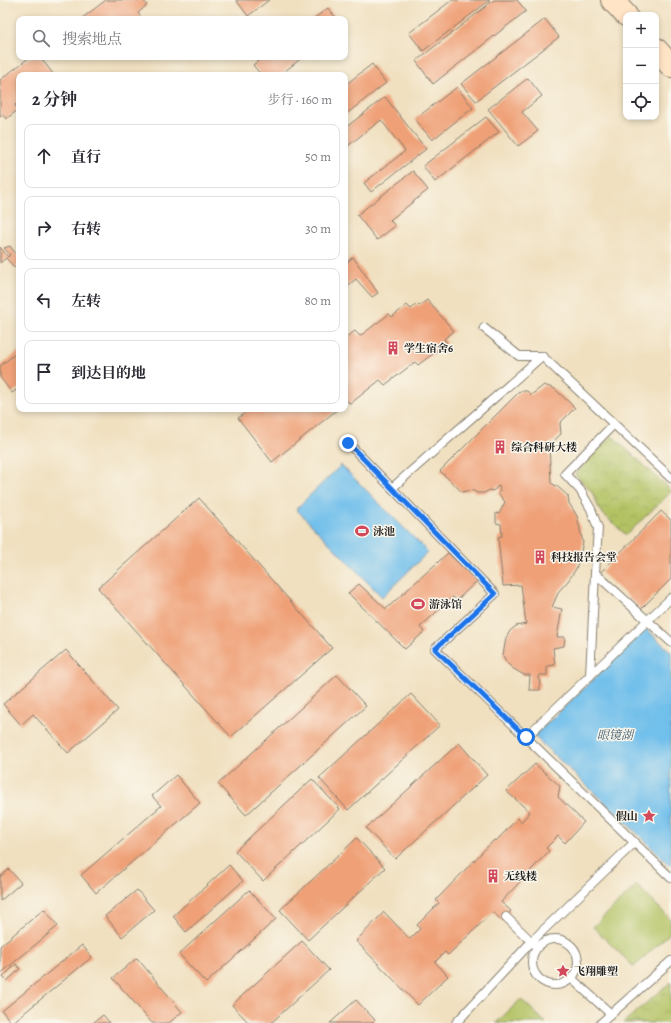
<!DOCTYPE html>
<html lang="zh">
<meta charset="utf-8">
<style>
body{margin:0;font-family:Alegreya,"Noto Serif SC",serif;background:#f2f2f3;color:#2b2b33}
.controls{position:absolute;right:12px;top:12px;display:grid;overflow:hidden;border-radius:8px;box-shadow:0 2px 6px #0003}
.controls button{width:36px;height:36px;display:grid;place-items:center;padding:0;border:0;border-bottom:1px solid #e1e1e2;background:#fff;color:#2b2b33;font:20px sans-serif}
.stop{position:absolute;width:12px;height:12px;margin:-9px;border:3px solid #1a73e8;border-radius:50%;background:#fff}
.stop.end{background:#1a73e8;border-color:#fff;box-shadow:0 1px 4px #0008}
.list{margin:0;padding:0;list-style:none}
h2{display:flex;justify-content:space-between;align-items:center;height:52px;margin:0;padding:0 16px;font-size:17px}
h2 small{font-size:13px;font-weight:400;color:#7c7c81}
.list li{display:grid;grid-template-columns:26px 1fr auto;gap:12px;align-items:center;box-sizing:border-box;height:64px;margin:0 8px 8px;padding:0 8px;border:1px solid #e1e1e2;border-radius:8px}
.list b{display:block;font-size:15px;white-space:nowrap}
.list em{font-size:13px;font-style:normal;color:#7c7c81}
.icon{flex:none;width:22px;height:22px;fill:none;stroke:currentColor;stroke-width:2;stroke-linecap:round;stroke-linejoin:round}
.map{position:relative;flex:none;width:671px;height:1023px;overflow:hidden}
.search{position:absolute;background:#fff;box-shadow:0 2px 6px #0003;left:16px;top:16px;width:332px;height:44px;display:flex;align-items:center;gap:10px;box-sizing:border-box;padding:0 14px;border-radius:8px;color:#7c7c81;font-size:15px}
.panel{position:absolute;background:#fff;box-shadow:0 2px 6px #0003;left:16px;top:72px;width:332px;height:340px;border-radius:8px}
.map>svg:first-child{display:block}
.grass{fill:#b3c264;stroke:#686f40}
.park{fill:url(#park-crowns);stroke:#686f40}
.water{fill:#71bfeb;stroke:#466e84}
.building{fill:#efa077}
.lines{fill:none;stroke-linecap:round;stroke-linejoin:round}
.lane-casing{stroke:#867e6e;stroke-width:10}
.secondary-casing{stroke:#867e6e;stroke-width:24}
.lane{stroke:#fff;stroke-width:8}
.secondary{stroke:#ffe4c6;stroke-width:22}
.route{stroke:#1a73e8;stroke-width:5}
.labels{text-anchor:middle;stroke-width:3;stroke-linejoin:round;paint-order:stroke}
.poi-label{font-size:11px;font-weight:bold;fill:#1c1c1c;stroke:#fbf7ec;text-anchor:start}
.water-label{font-size:12px;font-style:italic;fill:#3e5d6f;stroke:#fbf7ec}
</style>
<div class="map">
<svg width="671" height="1023" viewBox="0 0 671 1023">
<defs>
<pattern id="park-crowns" width="20" height="18" patternUnits="userSpaceOnUse"><rect width="20" height="18" fill="#b3c264"/><path d="M2 6a3 3 0 1 1 6 0M12 15a3 3 0 1 1 6 0" fill="none" stroke="#99a656"/></pattern>
</defs>
<rect width="100%" height="100%" fill="#fbf7ec"/>
<filter id="ink" filterUnits="userSpaceOnUse"><feTurbulence type="fractalNoise" baseFrequency=".025" numOctaves="2"/><feDisplacementMap in="SourceGraphic" scale="8" xChannelSelector="R" yChannelSelector="G"/><feConvolveMatrix kernelMatrix="1 2 1 2 8 2 1 2 1" color-interpolation-filters="sRGB"/></filter>
<filter id="wash" filterUnits="userSpaceOnUse"><feTurbulence type="fractalNoise" baseFrequency=".012" numOctaves="4" result="noise"/><feDisplacementMap in="SourceGraphic" scale="16" xChannelSelector="R" yChannelSelector="G"/><feGaussianBlur stdDeviation="0.9" result="paint"/><feColorMatrix in="noise" values="0 0 0 0 0 0 0 0 0 0 0 0 0 0 0 0 0 1.4 0 .05"/><feComposite in="paint" operator="in"/></filter>
<g filter="url(#wash)">
<rect width="100%" height="100%" fill="#f0e0c0"/>
<path class="grass" d="M637,885l34,35v12l-37,35 -41,-40z
M521,999l25,24h-50z"/>
<path class="park" d="M612,436l59,54v2l-45,43 -26,-24 -8,-19 -17,-18z
M671,982v41h-48z"/>
<path class="water" d="M341,465l87,87 -46,45 -86,-88z
M646,629l25,23v215l-30,-30 -107,-101z"/>
<g id="blocks">
<path class="building" d="M106,0h37l4,5 -9,8 3,4 -3,2h-57z
M236,0h33l-21,16z
M452,0h38l-67,51 -14,-18z
M494,0h23l9,11 -93,73 -17,-23z
M328,8l9,11h-24z
M545,19l14,18 -83,64 -15,-17z
M30,57h10l14,18h-35v27l-4,3 3,5 -12,9 -3,-4 -3,2v-37z
M263,57h40l-23,18h-19l-8,-10z
M372,64l14,19 -41,32v-30z
M528,78l14,18 -20,16 16,19 -20,15 -30,-37z
M457,87l16,21 -41,32 -17,-21z
M385,97l41,52 -55,43 -7,-9 41,-32 -24,-31 -36,28v-20z
M486,117l13,15 -64,50 -12,-16z
M413,171l15,19 -38,30 5,6 -18,14 -20,-25z
M10,246l9,12v7l-4,3 -9,-10 -6,5v-16l8,10 2,-2 -6,-7z
M353,257l25,36 -6,4 -16,-18 -11,9v-24z
M427,300l27,31 -10,8 3,4 -29,22 -3,-3 -30,23 -5,-5 -30,24 -2,-3 -3,2v-65l10,-7 5,5 29,-22 3,3 15,-12 4,4 6,-5 2,2z
M19,351v37l-7,5 -12,-16v-11z
M544,385l11,4 20,19 -15,15 1,11 -12,11 2,38 7,4 10,9 1,7 8,13 6,27 -7,26 -8,12 -9,10 -7,16 10,2 -5,28h8l-1,9 -11,2 2,17 -8,1v9h-8l1,15h-11l1,-15h-6l-12,-7 -6,-6 -3,-7 3,-17 4,-7 6,-5 10,-2 -5,-39 -18,1 -5,-49 4,-1 -1,-12 -5,-1v-10l3,1 6,-12 -7,-9 2,-2 -1,-6 -6,6 -3,-1 -6,3h-7l-5,-3 -10,2 -22,-21 80,-80h7l4,4z
M250,409h88l-66,53 -34,-44z
M199,498l133,150 -101,89 -133,-149z
M661,511l10,9v59l-30,30 -40,-37z
M448,553l29,28 -20,19 -4,-3 -33,30 4,5 -19,17 -57,-56 11,-9 27,25z
M66,650l52,60 -50,43 -35,-39 -12,11 -18,-21z
M337,675l29,31 -120,109 -28,-31z
M411,694l29,31 -92,85 -29,-32z
M459,743l28,32 -92,84 -29,-31z
M535,764l25,22 -2,11 26,25 -19,21 -7,-7 -12,12 3,3 -48,51 10,9 -9,10 -9,-9 -45,43 -3,-3 -10,10 13,14 -30,29 -62,-64 28,-29 26,27 10,-10 -3,-4 22,-22 -3,-3 58,-60 2,1 22,-23 3,4 9,-10 -24,-21z
M176,775l24,28 -104,90 -15,-18 80,-69 -9,-10z
M312,779l28,30 -77,72 -28,-30z
M357,838l28,30 -77,72 -28,-30z
M229,865l14,16 -57,51 -13,-16z
M9,869l12,14 -21,18v-24z
M137,890l17,20 -32,27 -17,-21z
M249,890l27,29 -70,64 -27,-29z
M44,909l14,17 -58,48v-28z
M302,941l27,29 -58,53h-22l-17,-18z
M82,945l10,12 -80,66 -10,-12z
M137,958l45,54 -13,11h-17l-39,-45z
M16,964l4,5 -13,12 -4,-4z
M356,1000l19,20 -3,3h-42z
M103,1015l7,8h-17z"/>
</g>
</g>
<g filter="url(#ink)">
<use href="#blocks" fill-opacity="0" stroke="#867e6e" stroke-width="1"/>
<g class="lines">
<g class="lane-casing">
<path id="lane" d="M484,328l35,28h23l129,122
M614,424l-49,50 15,16 11,19 7,19 -3,45 76,69
M348,443l147,151 -60,55 236,229
M392,488l150,-132
M590,676l5,-103
M526,737l145,-139
M506,917l28,27
M532 962a23 23 0 1 1 46 0a23 23 0 1 1-46 0Z
M571,978l40,36
M456,1023l76,-82 103,-99
M601,1023l70,-62"/>
</g>
<g class="secondary-casing">
<path id="secondary" d="M612,0l14,15
M656,49l15,17"/>
</g>
<use href="#lane" class="lane"/>
<use href="#secondary" class="secondary"/>
</g>
</g>
<g class="lines" filter="url(#ink)">
<path class="route" d="M348,443l147,151 -60,55 91,88"/>
</g>
<defs>
<g id="building-bare" transform="scale(1.08)"><path d="M-4-6H4V6H1V3H-1V6H-4ZM-2.5-4.3h1.7v1.8h-1.7ZM.8-4.3h1.7v1.8H.8ZM-2.5-1h1.7V.8h-1.7ZM.8-1h1.7V.8H.8Z" fill="#d1495b" stroke="#fbf7ec" stroke-width="2.5" paint-order="stroke"/></g>
<g id="stadium-bare" transform="scale(1.08)"><path d="M0-5a6.5 5 0 1 0 0 10a6.5 5 0 1 0 0-10ZM-3.5-1.8h7v3.6h-7Z" fill="#d1495b" stroke="#fbf7ec" stroke-width="2.5" paint-order="stroke"/></g>
<g id="sight-bare" transform="scale(1.08)"><path d="M0-6L1.8-2.2L6-1.7L2.9 1.2L3.7 5.4L0 3.3L-3.7 5.4L-2.9 1.2L-6-1.7L-1.8-2.2Z" fill="#d1495b" stroke="#fbf7ec" stroke-width="2.5" paint-order="stroke"/></g>
</defs>
<g fill-rule="evenodd">
<use href="#building-bare" x="393" y="348"/>
<use href="#building-bare" x="500" y="447"/>
<use href="#stadium-bare" x="362" y="531"/>
<use href="#building-bare" x="540" y="557"/>
<use href="#stadium-bare" x="418" y="604"/>
<use href="#sight-bare" x="649" y="816"/>
<use href="#building-bare" x="493" y="876"/>
<use href="#sight-bare" x="563" y="971"/>
</g>
<g class="labels">
<g class="poi-label">
<text x="404" y="352">学生宿舍6</text>
<text x="511" y="451">综合科研大楼</text>
<text x="373" y="535">泳池</text>
<text x="551" y="561">科技报告会堂</text>
<text x="429" y="608">游泳馆</text>
<text x="638" y="820" text-anchor="end">假山</text>
<text x="504" y="880">无线楼</text>
<text x="574" y="975">飞翔雕塑</text>
</g>
<g class="water-label">
<text x="615" y="739">眼镜湖</text>
</g>
</g>
</svg>
<div class="controls">
<button>+</button>
<button>−</button>
<button><svg class="icon" aria-label="locate" viewBox="0 0 24 24"><circle cx="12" cy="12" r="6"/><path d="M12 2v4M12 18v4M2 12h4M18 12h4"/></svg></button>
</div>
<div class="stop" style="left:526px;top:737px"></div>
<div class="stop end" style="left:348px;top:443px"></div>
<div class="search"><svg class="icon" aria-label="search" viewBox="0 0 24 24"><circle cx="10" cy="10" r="6"/><path d="M15 15l6 6"/></svg>搜索地点</div>
<section class="panel">
<h2>2 分钟<small>步行 · 160 m</small></h2>
<ul class="list">
<li><svg class="icon" aria-label="ahead" viewBox="0 0 24 24"><path d="M12 20V5M6 11l6-6 6 6"/></svg><div><b>直行</b></div><em>50 m</em></li>
<li><svg class="icon" aria-label="right" viewBox="0 0 24 24"><path d="M7 20v-9h11M14 6l5 5-5 5"/></svg><div><b>右转</b></div><em>30 m</em></li>
<li><svg class="icon" aria-label="left" viewBox="0 0 24 24"><path d="M17 20v-9H6M10 6l-5 5 5 5"/></svg><div><b>左转</b></div><em>80 m</em></li>
<li><svg class="icon" aria-label="arrive" viewBox="0 0 24 24"><path d="M6 21V4h12l-3 4 3 4H6"/></svg><div><b>到达目的地</b></div></li>
</ul>
</section>
</div>
